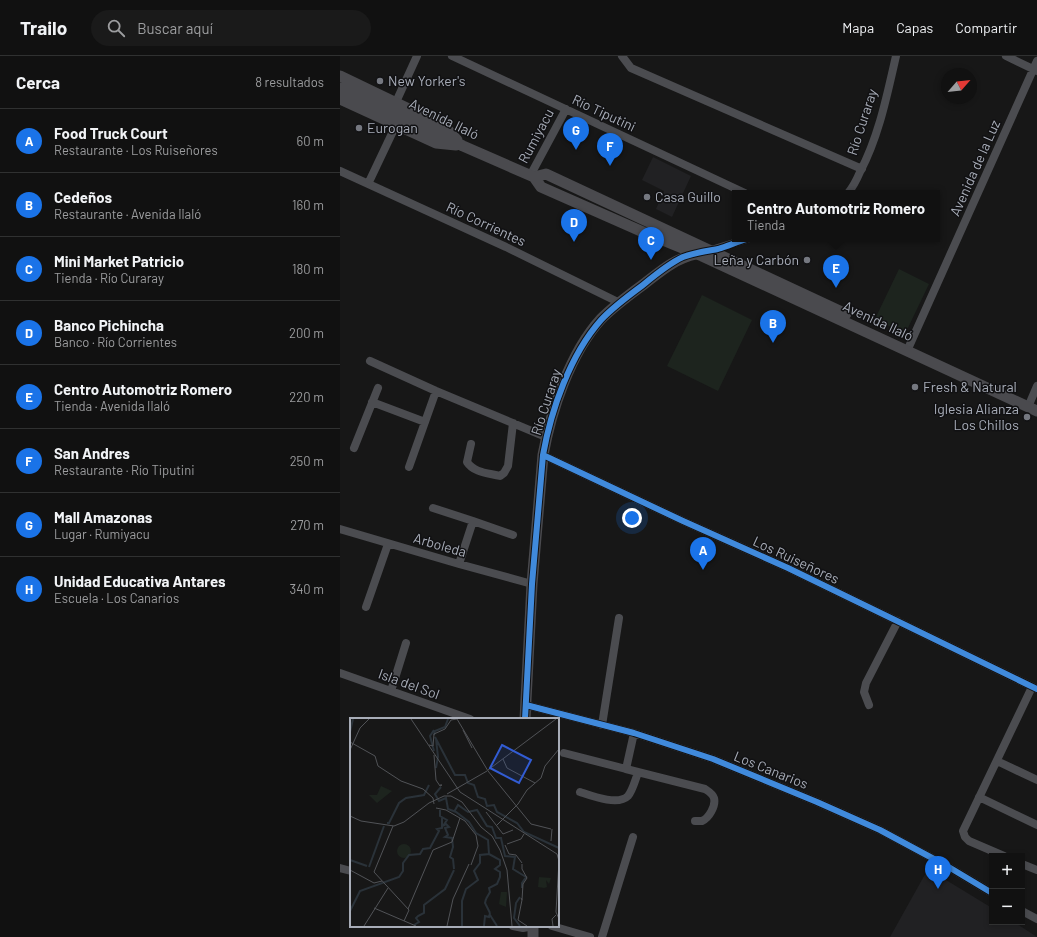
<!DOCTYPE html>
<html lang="es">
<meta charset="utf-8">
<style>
body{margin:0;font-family:Barlow,sans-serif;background:#1a1a1a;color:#f1f3f6}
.controls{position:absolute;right:12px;bottom:12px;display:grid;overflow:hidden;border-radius:0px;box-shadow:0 2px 6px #0003}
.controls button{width:36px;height:36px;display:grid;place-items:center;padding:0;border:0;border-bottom:1px solid #303131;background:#111;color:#f1f3f6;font:20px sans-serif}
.compass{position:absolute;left:601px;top:12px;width:36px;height:36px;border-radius:50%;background:#111;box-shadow:0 2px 6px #0003;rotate:62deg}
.you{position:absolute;left:292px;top:462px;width:14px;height:14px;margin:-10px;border:3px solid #fff;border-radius:50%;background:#1a73e8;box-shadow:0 0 0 6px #1a73e833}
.badge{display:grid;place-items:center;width:26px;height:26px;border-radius:50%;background:#1a73e8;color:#fff;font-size:13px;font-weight:700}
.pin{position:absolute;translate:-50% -33px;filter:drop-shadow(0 1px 2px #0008)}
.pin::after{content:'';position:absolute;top:21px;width:14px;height:12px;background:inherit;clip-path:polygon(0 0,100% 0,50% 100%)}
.popup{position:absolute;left:392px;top:134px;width:208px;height:52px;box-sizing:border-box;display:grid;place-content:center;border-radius:0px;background:#111;filter:drop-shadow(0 1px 3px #0005);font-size:13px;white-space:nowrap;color:#9c9d9f}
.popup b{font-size:15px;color:#f1f3f6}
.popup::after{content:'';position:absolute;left:50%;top:100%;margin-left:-8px;border:8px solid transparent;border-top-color:#111}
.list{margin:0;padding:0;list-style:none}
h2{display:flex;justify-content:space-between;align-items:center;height:52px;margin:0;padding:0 16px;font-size:17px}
h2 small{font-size:13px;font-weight:400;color:#9c9d9f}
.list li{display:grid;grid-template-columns:26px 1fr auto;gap:12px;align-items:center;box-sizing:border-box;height:64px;padding:0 16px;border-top:1px solid #303131}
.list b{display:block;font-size:15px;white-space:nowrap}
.list p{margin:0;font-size:13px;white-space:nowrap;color:#9c9d9f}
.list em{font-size:13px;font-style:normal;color:#9c9d9f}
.icon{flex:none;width:22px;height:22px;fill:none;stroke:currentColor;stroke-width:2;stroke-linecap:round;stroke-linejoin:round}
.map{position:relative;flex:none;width:697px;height:881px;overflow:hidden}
header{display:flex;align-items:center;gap:24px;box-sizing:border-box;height:56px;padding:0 20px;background:#111;border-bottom:1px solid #303131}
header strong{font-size:19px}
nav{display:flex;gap:22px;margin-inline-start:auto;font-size:14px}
.search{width:280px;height:36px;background:#1a1a1a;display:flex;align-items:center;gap:10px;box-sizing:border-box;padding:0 14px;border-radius:22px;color:#9c9d9f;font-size:15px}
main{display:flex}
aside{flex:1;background:#111}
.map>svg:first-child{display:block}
.built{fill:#212123}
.green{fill:#1d241e}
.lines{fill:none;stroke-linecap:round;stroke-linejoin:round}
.street{stroke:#4b4c50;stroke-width:8}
.secondary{stroke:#4a4a4e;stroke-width:11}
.cycleway-casing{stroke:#111113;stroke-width:8}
.cycleway{stroke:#408adc;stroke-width:6}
.poi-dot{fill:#757880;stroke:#111113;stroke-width:1.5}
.labels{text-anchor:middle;stroke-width:3;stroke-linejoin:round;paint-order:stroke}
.poi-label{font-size:14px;fill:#a8adb8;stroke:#111113;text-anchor:start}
.street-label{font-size:14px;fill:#a8adb8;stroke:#111113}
.inset-river{fill:none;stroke:#2a3239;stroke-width:2}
.inset-road{fill:none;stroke:#515357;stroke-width:1}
.view{fill:#325cd3;fill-opacity:0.15;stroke:#325cd3;stroke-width:2}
.inset-edge{fill:none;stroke:#a8adb8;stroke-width:2}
</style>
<header>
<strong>Trailo</strong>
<div class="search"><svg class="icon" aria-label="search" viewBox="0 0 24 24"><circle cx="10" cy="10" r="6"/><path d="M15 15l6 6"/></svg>Buscar aquí</div>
<nav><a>Mapa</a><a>Capas</a><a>Compartir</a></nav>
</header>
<main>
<aside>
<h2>Cerca<small>8 resultados</small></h2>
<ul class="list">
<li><span class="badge">A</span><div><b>Food Truck Court</b><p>Restaurante · Los Ruiseñores</p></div><em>60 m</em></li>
<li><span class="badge">B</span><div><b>Cedeños</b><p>Restaurante · Avenida Ilaló</p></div><em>160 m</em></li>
<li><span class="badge">C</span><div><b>Mini Market Patricio</b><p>Tienda · Río Curaray</p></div><em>180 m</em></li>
<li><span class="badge">D</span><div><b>Banco Pichincha</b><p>Banco · Río Corrientes</p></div><em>200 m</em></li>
<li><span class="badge">E</span><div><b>Centro Automotriz Romero</b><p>Tienda · Avenida Ilaló</p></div><em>220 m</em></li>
<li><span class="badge">F</span><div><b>San Andres</b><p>Restaurante · Río Tiputini</p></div><em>250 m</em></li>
<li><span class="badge">G</span><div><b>Mall Amazonas</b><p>Lugar · Rumiyacu</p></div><em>270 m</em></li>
<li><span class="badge">H</span><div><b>Unidad Educativa Antares</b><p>Escuela · Los Canarios</p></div><em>340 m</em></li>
</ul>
</aside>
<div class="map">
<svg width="697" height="881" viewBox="0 0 697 881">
<rect width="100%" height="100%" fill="#171717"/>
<path class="built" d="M313,101l38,19 -19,41 -16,-8 8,-18 -22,-11z
M588,813l64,39v14h22l23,15h-147z"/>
<path class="green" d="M559,213l30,15 -24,50 -30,-15z
M362,239l50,25 -34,71 -51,-25z"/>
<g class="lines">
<path class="street" d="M112,0l293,137
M282,0l9,12 231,101
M666,0l31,15
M56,46l21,-46
M0,115l166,76 114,56
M190,120l36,-67
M28,128l28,-59
M508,137c5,-6 9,-14 12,-21 19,-36 27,-77 36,-116
M368,195l39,-12
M567,295l130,-290
M30,305l66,30 110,46
M32,346l53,20
M688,351l9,-21
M131,388l-4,18c7,11 22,11 33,14l4,-3 4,-7 5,-43
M14,392l24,-60
M203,399l140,66 105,47 249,121
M69,411l27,-76
M93,452l40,13 -14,43
M133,465l40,14
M0,473l119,35 73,20
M26,551l22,-63
M0,617l130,46
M51,635l15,-48
M186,649l108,28 79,26 104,43 63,28 67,36 45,27
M529,649l-5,-13 2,-9 32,-62
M262,669l17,-107
M294,677l-8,36 79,20c3,2 8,5 9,9 2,8 -5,20 -12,23 -1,0 -5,0 -7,0
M224,697l62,16
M657,705l40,19
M240,736c12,4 38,14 48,4 5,-6 7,-16 10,-23
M639,741l58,28
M664,800l-35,-15 -4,-4 -2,-6 69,-144
M682,808l15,6
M0,812l11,3
M682,855l15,8
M173,870l10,2 10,-2
M212,870l38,11
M262,881l31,-100"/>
<path class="secondary" d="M0,20l104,50 13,14
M0,32l50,22 73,36 71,31 7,10 102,45 59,24 335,155
M0,43l96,44 20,2
M194,121l12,-3 300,140
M185,663l7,-135 11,-129c8,-44 27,-102 58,-136 13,-13 28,-24 43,-35 17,-13 30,-25 52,-30
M193,870v11"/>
<g class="cycleway-casing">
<path id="cycleway" d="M203,399l140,66 105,47 249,121
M186,649l108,28 79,26 104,43 63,28 67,36 45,27
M185,663l7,-135 11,-129c8,-45 27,-100 58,-135 12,-13 27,-24 42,-35 12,-10 25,-21 40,-28 10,-4 24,-6 35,-8 10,-3 19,-7 29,-10"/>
</g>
<use href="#cycleway" class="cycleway"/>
</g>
<g class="poi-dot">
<circle cx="40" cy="25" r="4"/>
<circle cx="19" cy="72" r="4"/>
<circle cx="307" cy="141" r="4"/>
<circle cx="467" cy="204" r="4"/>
<circle cx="575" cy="331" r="4"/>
<circle cx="687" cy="361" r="4"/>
</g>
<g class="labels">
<g class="poi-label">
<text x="48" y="30">New Yorker's</text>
<text x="27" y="77">Eurogan</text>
<text x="315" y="146">Casa Guillo</text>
<text x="459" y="209" text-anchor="end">Leña y Carbón</text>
<text x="583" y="336">Fresh &amp; Natural</text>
<text x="679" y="358" text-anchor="end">Iglesia Alianza<tspan x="679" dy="16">Los Chillos</tspan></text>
</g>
<g class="street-label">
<text transform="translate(264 57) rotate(25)" y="5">Río Tiputini</text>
<text transform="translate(104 63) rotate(26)" y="5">Avenida Ilaló</text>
<text transform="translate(522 66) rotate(-72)" y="5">Río Curaray</text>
<text transform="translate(196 80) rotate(-62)" y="5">Rumiyacu</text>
<text transform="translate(635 112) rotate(-66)" y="5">Avenida de la Luz</text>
<text transform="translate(146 168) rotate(25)" y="5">Río Corrientes</text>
<text transform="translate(538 265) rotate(25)" y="5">Avenida Ilaló</text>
<text transform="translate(206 346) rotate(-72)" y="5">Río Curaray</text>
<text transform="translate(100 489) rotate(16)" y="5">Arboleda</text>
<text transform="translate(456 504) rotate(25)" y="5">Los Ruiseñores</text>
<text transform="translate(69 628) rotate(20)" y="5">Isla del Sol</text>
<text transform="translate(431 714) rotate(22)" y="5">Los Canarios</text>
</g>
</g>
<g transform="translate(10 662)">
<rect width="209" height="209" fill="#171717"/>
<path d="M31,68l11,5 -15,12 -8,-8h8zM47 133a7 7 0 1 1 14 0a7 7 0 1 1-14 0ZM189,159l12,1 -2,6 -3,-4 1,7 -3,1 1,-7 -1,7 -6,-1zM151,174h6l-1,15 -7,-3z" fill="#1d241e"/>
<path class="inset-river" d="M84,12l-4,6 4,15M0,14l3,-13M84,17l1,-4 10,-4 3,-8M85,19l20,38h10l3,8 6,2 4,12 7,2 2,7 7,-1 3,7 20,11 7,9 35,16M86,21l2,18 -2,11M91,69l-6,7 4,7 7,-3 2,11 8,3 13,10 7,11 12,7 1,14 -9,1v8l-6,8 4,9 -12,9 -4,12v25M90,92v6l7,4 -4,6 3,-2 3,3 -4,1 3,7 -3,2 7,1 1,9 -3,10 3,2 1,10M104,94l4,-7 10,7 9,-2 10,16 5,1 4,11h5l4,18 10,1 -2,12 13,8 -4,6v5M37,105h2l10,-20 7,-5 18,-3 5,-10M0,142l17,6M19,149l15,-41M170,179l-4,6 -2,15 6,8M136,181l-1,4 5,10M136,181l4,-7 -1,-4 8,-4 3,-7v-5l-5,-3 5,-4v-5l-11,-6M0,193l10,-20 39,-14 4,-6v-8l6,-8 11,-1 3,-5 7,-1 9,-17 -2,-2 5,-1v-11M140,197l7,11M64,207l5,-3 -3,-4 2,-2 6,-3v-8l21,-16 9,-19M134,208l1,-10 4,1 1,-4"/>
<path class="inset-road" d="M61,1l49,73 97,62 2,7 -3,51 3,7M113,12l9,18M0,24l25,14 3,10 23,15 22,8 10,9 1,6M79,27l4,1 1,-12 11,-5 6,-9 6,-1 31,52M0,32l10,-22 9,-9M84,37l2,25 4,6 2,-1h-2M153,41l4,9 28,15M138,52l68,-51M138,53l43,53 20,5M97,76l40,-23M86,90l10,2 19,11 11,14 2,11 -7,19M136,94l17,22 10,-4M0,98l11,5 33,5 10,-4 25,-19 15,-7h7l11,6 19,25 11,9 8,14 7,20 5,56M147,107l21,-21 9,-14 14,-12 4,-12 14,-17M43,108l-19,46 35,38 -5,11M201,123l1,-12M157,126l14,-5 3,-5M155,127l4,9 7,1 6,8M0,152l24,13 8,-2M171,180l1,2 1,-16 4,-6 -5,-9v-5M172,182l-4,20 9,6M24,190l42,18M58,191l25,-59 19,-8 8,-24M14,208l24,-38M97,208l6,-27 16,-35M203,208l-1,-7 4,-4"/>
<path class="view" d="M152,27l29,15 -12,23 -29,-15z"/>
<rect width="209" height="209" class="inset-edge"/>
</g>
</svg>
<div class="controls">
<button>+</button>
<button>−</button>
</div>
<svg class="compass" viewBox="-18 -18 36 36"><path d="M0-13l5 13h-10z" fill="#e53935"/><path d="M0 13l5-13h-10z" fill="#9c9d9f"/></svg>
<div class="you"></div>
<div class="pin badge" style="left:363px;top:514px">A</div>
<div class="pin badge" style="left:433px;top:287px">B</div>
<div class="pin badge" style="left:311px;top:204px">C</div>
<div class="pin badge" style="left:234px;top:186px">D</div>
<div class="pin badge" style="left:496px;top:232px">E</div>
<div class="popup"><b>Centro Automotriz Romero</b>Tienda</div>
<div class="pin badge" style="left:270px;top:110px">F</div>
<div class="pin badge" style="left:236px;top:94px">G</div>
<div class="pin badge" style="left:598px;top:833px">H</div>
</div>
</main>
